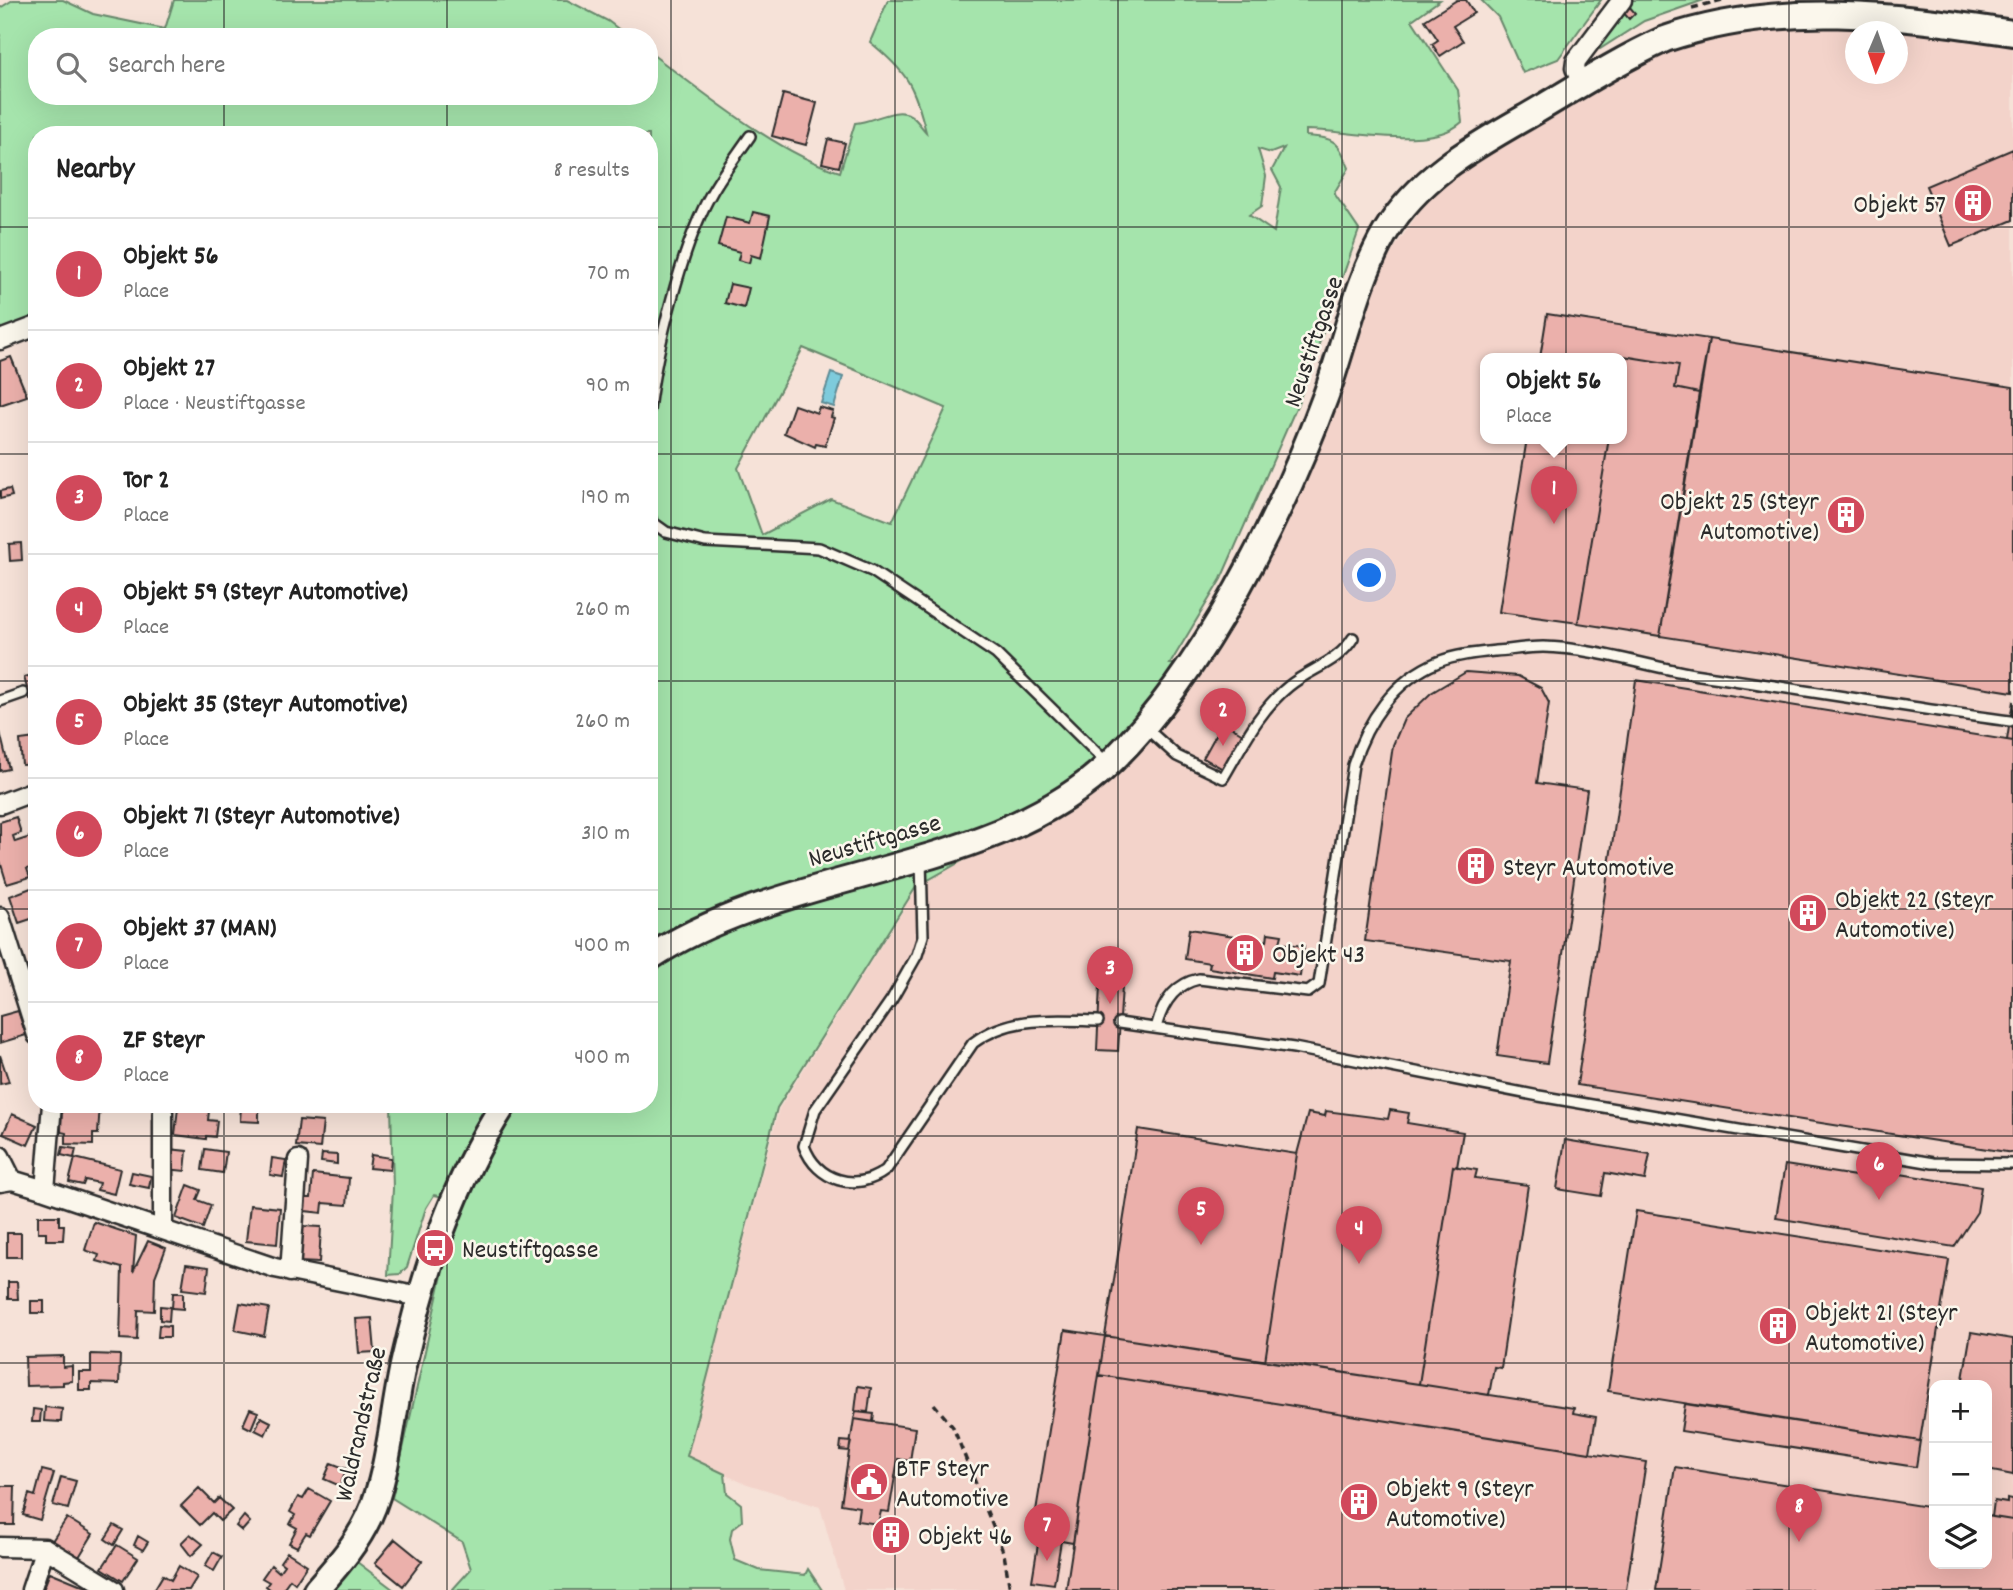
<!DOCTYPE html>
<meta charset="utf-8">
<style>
body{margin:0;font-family:Dekko,sans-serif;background:#f2f2f2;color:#222}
.controls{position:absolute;right:21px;bottom:21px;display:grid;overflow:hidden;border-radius:14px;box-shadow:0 7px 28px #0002}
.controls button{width:63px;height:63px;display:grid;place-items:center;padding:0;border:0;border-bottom:2px solid #e0e0e0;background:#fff;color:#222;font:35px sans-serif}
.compass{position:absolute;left:1845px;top:21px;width:63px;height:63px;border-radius:50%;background:#fff;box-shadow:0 7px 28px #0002;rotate:182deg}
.you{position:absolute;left:1370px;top:576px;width:24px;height:24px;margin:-18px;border:5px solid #fff;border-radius:50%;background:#1a73e8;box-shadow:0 0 0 10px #1a73e833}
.badge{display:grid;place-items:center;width:46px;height:46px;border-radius:50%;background:#d1495b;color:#fff;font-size:23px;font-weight:700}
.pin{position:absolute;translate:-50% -58px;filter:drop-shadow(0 2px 4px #0008)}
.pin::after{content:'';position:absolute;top:37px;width:24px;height:21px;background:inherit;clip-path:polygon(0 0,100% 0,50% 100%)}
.popup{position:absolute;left:1480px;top:353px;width:147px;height:91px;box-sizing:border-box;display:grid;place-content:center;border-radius:14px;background:#fff;filter:drop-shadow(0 2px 5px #0005);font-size:23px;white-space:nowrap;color:#767676}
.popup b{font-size:26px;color:#222}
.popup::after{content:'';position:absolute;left:50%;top:100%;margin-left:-14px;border:14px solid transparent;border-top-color:#fff}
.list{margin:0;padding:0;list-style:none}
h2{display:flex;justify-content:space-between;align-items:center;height:91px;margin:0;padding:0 28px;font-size:30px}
h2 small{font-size:23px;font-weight:400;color:#767676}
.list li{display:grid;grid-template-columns:46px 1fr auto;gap:21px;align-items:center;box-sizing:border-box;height:112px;padding:0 28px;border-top:2px solid #e0e0e0}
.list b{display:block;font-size:26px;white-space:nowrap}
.list p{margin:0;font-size:23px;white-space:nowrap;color:#767676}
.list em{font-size:23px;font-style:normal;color:#767676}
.icon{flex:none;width:38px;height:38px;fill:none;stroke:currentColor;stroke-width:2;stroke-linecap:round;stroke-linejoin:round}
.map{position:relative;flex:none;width:2013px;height:1590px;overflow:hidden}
.search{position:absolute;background:#fff;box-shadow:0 7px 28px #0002;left:28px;top:28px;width:630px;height:77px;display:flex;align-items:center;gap:18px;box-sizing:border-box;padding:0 24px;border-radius:28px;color:#767676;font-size:26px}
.panel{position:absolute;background:#fff;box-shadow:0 7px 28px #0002;left:28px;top:126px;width:630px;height:987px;border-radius:28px}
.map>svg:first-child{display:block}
.built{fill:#f3d3ca;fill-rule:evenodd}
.green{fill:#a5e4ac;stroke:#68886c;stroke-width:2;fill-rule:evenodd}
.water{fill:#7ecbdc;stroke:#5d8b95;stroke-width:2}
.building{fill:#ebb0ab;stroke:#2b2b2b;stroke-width:2}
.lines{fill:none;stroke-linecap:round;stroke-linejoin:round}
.lane-casing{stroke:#2b2b2b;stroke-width:14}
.street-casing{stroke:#2b2b2b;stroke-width:23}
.secondary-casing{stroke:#2b2b2b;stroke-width:30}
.path{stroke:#2b2b2b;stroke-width:3.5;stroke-dasharray:7 5;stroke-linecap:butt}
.lane{stroke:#fbf7ec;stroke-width:9}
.street{stroke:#fbf7ec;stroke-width:18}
.secondary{stroke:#fbf7ec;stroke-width:24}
.grid{fill:none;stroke:#2b2b2b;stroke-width:2;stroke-opacity:0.55}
.labels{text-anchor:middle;stroke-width:5;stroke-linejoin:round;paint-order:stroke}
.poi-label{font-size:26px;fill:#2b2b2b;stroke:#fbf7ec;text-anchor:start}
.street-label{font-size:26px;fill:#2b2b2b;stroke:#fbf7ec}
</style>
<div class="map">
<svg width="2013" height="1590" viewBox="0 0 2013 1590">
<rect width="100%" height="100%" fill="#f6e2d8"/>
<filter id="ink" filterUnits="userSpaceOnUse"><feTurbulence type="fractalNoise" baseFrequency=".0143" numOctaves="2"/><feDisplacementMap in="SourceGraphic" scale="14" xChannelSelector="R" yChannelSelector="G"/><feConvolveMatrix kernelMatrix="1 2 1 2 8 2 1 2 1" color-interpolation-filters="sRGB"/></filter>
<g filter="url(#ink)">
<path class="built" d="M1867,22l146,23v1545h-1169l-24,-83 -79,-25 -54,-26 92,-347 138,-221 201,-120 103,-124 121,-253 36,-111 13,-27 28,-41 30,-32 36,-26 179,-103 59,-20zM1856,32h42v42h-42zM1486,358h136v80h-136zM1934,1385h53v179h-53z"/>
<path class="green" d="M13,0h50l30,14 72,15 9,-29h393l41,21 21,16h-592v59h612v-44c53,39 129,102 191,120l15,-49c18,-1 41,-17 55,-8 6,3 11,12 16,17 -12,-47 -18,-59 -56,-90l18,-42h552l-28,20 46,70 4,32c-31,29 -114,8 -156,8v6c30,2 32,5 43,32l-15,25 25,37 -60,171 -78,178 -51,85h28l-86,112 -196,111 -139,221 -90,348 38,18 2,19 14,11 1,17 -10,8 -2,10 5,21 24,10 46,5 3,-6 14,21h-370l19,-21 -9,-27 -70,-44 55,-245 18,-52 -31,-6 -8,13 -19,59 -7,7 -12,1 5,-86 -2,-85h258v-969h-612v183l-37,13v-323zM1284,148l-12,22 9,17 -7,45 -25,-17 13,-9 4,-30 -8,-27 13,4zM803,348l143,60 -54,114 -61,-23 -69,36 -24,-67z
M1481,0h120l-43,59 -35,14 -25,-56z
M1628,0h76l-60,21 -44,28 -8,-6z
M357,1562l37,28h-62z"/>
<path class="water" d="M831,373l12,4 -9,30 -13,-4z"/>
<path class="building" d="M1457,0h9l8,13 -21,13 10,15 -23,15 -8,-12 6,-4 -13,-20z
M1628,5l7,8 -6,6 -7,-8z
M783,94l34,9 -11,42 -34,-9z
M828,139l17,4 -6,24 -17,-4z
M2013,149v71l-62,26 -25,-60z
M753,212l17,4 -9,42 -10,-3 -2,8 -11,-3 2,-8 -22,-6 8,-29 24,6z
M730,284l19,4 -5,20 -19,-5z
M1547,314l162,25 -10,54 -24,-5 4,-23 -56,-9 -1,4 -82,-2z
M1709,339l304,48v305l-353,-56z
M1623,356l56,9 -4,23 24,5 -39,243 -82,-13 31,-185h13z
M11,357l16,39 -27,9v-44z
M794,405l23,8 2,-6 14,4 -2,6 3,1 -9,28 -9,-2 -1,3 -31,-14z
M1527,438h82l-31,185 -79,-11z
M37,480v30l-7,1 -1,-30z
M10,489l2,7 -12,3v-8z
M21,543l1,17 -12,1 -1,-17z
M1466,672l52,4 23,12 8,15 -12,80 50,7 -40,273 -50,-7 14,-95 -146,-20 28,-196 11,-26 27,-26z
M37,674v23l-7,2 -6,-22z
M1636,680l377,61v412l-436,-68z
M2013,701v40l-6,-1z
M1223,722l20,12 -20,35 -20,-11z
M0,732l9,37 -9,2z
M36,738l1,26 -15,1 -2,-25z
M16,817l5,16 -8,3 2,6 15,-5 7,29 -10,3 3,8 -23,7 -7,-23v-39z
M36,886l1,31 -18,6 -9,-27z
M1189,929l78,12 1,-8 14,2 -2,8 24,3 -4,30 -27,-4 -1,6 -63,-10 1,-5 -25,-4z
M1100,985l22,1 -4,65 -21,-1z
M18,1011l8,24 -26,8v-27z
M0,1055l9,27 -9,2z
M62,1104h38l-2,30h-5v11l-27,-1v-11l-5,-1z
M241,1106h18v16l-19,-1z
M178,1107l31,4 -1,9 9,1 -2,16 -9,-1v3l-31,-4z
M1390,1110l19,3 -2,10 56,9 -6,35 -4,-1 -34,218 -154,-23 32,-207 11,-41 17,3 1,-5 62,8z
M12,1114l25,11 -9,20 -25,-11z
M299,1120l24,2 -3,26 -24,-2z
M1138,1129l159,25 -32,207 -160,-25z
M1565,1140l85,14 -5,26 -40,-7 -4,23 -44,-7z
M63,1147l13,2 -2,9 -13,-3z
M169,1149l18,2 -2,20 -18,-2z
M205,1149l21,3 -3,21 -21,-3z
M322,1154l15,1v9l-16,-2z
M371,1155l20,3 -1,12 -21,-2z
M75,1158l45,11 -6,25 -17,-4 2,-7 -14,-3 -2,5 -14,-3z
M272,1158l14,2 -3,17 -13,-2z
M1785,1165l77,12 1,-9 118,19 -4,25 -23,35 -178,-29z
M1453,1166l24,4 -2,8 53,7 -27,183 -7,-1 -5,28 -70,-11z
M132,1172l19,4 -2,12 -20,-4z
M313,1174l36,4 -2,27 -24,-2 -1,10 -17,-2 1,-13h5z
M188,1185l13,5 -4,10 14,5 -8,23 -27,-10z
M250,1205l30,3 -3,36 -31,-3z
M1636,1211l313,49 -29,181 -312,-50z
M38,1216h21v9h5l-1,15h-17v-8h-8z
M94,1222l42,14 -3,36 15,-31 18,7 -11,29 -1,34 -16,-1 -1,30 -17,-1 2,-71 -25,-7 2,-6 -14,-5z
M301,1226l20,1 -2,36 -20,-1z
M7,1233h14v24h-14z
M186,1264l23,3 -3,25 -24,-3z
M8,1282h9l1,17h-10z
M173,1293h10v16l-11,-1z
M31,1301h13v12h-13z
M240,1303l29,5 -5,28 -29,-6z
M160,1306l10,1 -1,14 -9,-1z
M372,1318l3,34 -16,1 -3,-34z
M159,1325l11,1v11h-12z
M1065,1330l40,6 -32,207 -41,-7z
M1971,1332l42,7v136l-26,-5v-85h-25z
M1105,1336l469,72 -1,5 23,4 -6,36 -491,-78z
M91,1354l29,1 -1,29 -28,-1v7h-12v-18h12z
M63,1356v11l9,-1v15l-9,1v3l-37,1 -1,-29z
M1099,1375l547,87 -20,128h-560z
M858,1386l13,2 -3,24 -13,-1z
M1685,1404l235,37 -4,26 -235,-36z
M45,1407l17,2 -1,13 -17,-1z
M33,1409l8,1 -1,12h-8z
M250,1409l8,3 -7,17 -8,-4z
M856,1412l18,2 -1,8 -19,-3z
M261,1417l10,5 -6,13 -10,-5z
M854,1419l61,9 -5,33 -12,-2 -9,53 -8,-1 -3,13 -21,-3 2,-14 -18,-3z
M841,1441l10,1 -2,9 -9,-1z
M331,1463l16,6 -7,17 -16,-7z
M1675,1467l259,41v56h53v-48l26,4v70h-357z
M42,1470l12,3 -14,47 -17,-5 6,-21 6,2z
M61,1477l15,4 -8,28 -15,-4z
M0,1486h15l-1,39h-14z
M199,1488l15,15 5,-5 13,12 -12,11 -8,-8 -12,12 -19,-19z
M309,1489l21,12 -20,34 -4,-2 -9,14 -8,-4 8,-15 -7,-4 5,-9 -5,-3 8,-15 5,2z
M2007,1499l6,1v20l-21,-3 2,-16 13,2z
M244,1516l6,6 -8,9 -6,-5z
M67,1518l26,16 -14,23 -27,-16z
M114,1525l9,5 -9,15 -9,-6z
M880,1526l25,3 3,3 -2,13 -31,-2v-15z
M190,1534l13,10 -12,12 -10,-13z
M138,1536l10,6 -5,8 -9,-5z
M1039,1538l22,3 -7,43 -22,-3z
M395,1539l27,22 -19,25 -28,-23z
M117,1545l21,13 -15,23 -21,-13z
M213,1552l9,5 -8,14 -9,-5z
M287,1552l20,13 -12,18 -5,-4 -8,11h-11l-5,-4 3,-4 -7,-4 9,-13 8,7 5,-7 -4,-3z
M179,1566l18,11 -8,13h-35l9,-15 8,5z
M50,1572l39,16v2h-46z"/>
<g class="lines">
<g class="lane-casing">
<path id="lane" d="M649,410c7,-59 33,-165 62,-216 11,-20 26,-39 39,-58
M649,513l3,9 14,10 39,10 114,6 53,23 124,83 111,109
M0,701l23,-8
M1146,728l31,28 46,22c19,-32 36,-68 66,-92 22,-18 49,-23 64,-48
M921,860l2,76 -6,19 -25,44 -77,111 -11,36c13,35 52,47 82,24l87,-127c37,-28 81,-23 125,-22
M1119,1023l175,25 245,48 394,67 80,1
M1156,1028c6,-24 18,-44 43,-49l109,13 11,-8 34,-219c14,-44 41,-85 85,-103 18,-7 38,-9 57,-11 16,-1 32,-4 48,-4 53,1 105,20 157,28 103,15 206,32 310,46"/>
</g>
<g class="street-casing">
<path id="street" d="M1582,84l-7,-16 1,-7 46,-61
M0,340l37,-14
M0,804l37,-14
M0,917l37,118
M163,1104v125
M0,1156l12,24
M0,1182l12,-2 33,10 230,78 145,29
M45,1190l7,-86
M290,1272l8,-112
M0,1547l45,1 69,42
M31,1590l14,-42"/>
</g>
<g class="secondary-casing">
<path id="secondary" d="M649,958c138,-92 347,-82 464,-198 92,-91 168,-243 213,-365 19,-53 31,-114 59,-162 34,-57 90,-87 146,-119 44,-26 88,-54 134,-75 114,-39 231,-24 348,-6
M316,1590c20,-23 40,-45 53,-73 20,-43 24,-108 35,-156 21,-91 49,-178 100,-257"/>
</g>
<path class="path" d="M1692,8l30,-8
M934,1404l19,23 51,127 6,36"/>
<use href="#lane" class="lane"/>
<use href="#street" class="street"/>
<use href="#secondary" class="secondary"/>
</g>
</g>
<path class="grid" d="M224,0v37M447,0v37M671,0v1590M895,0v1590M1118,0v1590M1342,0v1590M1566,0v1590M1789,0v1590M224,96v39M447,96v39M0,227h37M649,227h1364M0,454h37M649,454h1364M0,681h37M649,681h1364M0,909h37M649,909h1364M224,1104v486M447,1104v486M0,1136h2013M0,1363h2013"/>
<defs>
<g id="building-disc" transform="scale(2.0125)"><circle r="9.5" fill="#d1495b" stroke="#fbf7ec"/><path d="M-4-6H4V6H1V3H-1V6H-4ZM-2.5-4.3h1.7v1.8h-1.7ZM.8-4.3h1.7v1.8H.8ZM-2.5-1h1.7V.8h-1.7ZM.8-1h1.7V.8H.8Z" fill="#fff"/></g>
<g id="bus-disc" transform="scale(2.0125)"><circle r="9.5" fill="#d1495b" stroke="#fbf7ec"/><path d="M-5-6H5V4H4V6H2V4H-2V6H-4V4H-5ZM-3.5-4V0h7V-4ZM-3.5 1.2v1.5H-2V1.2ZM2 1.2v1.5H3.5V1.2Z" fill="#fff"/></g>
<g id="civic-disc" transform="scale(2.0125)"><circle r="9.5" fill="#d1495b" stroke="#fbf7ec"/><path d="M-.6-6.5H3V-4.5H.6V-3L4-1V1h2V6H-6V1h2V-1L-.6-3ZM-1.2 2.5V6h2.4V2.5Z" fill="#fff"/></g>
</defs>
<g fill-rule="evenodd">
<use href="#building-disc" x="1973" y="203"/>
<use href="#building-disc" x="1846" y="515"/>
<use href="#building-disc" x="1476" y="866"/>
<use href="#building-disc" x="1808" y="913"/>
<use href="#building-disc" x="1245" y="953"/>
<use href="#bus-disc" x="435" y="1248"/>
<use href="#building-disc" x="1778" y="1326"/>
<use href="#civic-disc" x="869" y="1482"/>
<use href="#building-disc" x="1359" y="1502"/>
<use href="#building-disc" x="891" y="1535"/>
</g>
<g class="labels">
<g class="poi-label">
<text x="1946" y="212" text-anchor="end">Objekt 57</text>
<text x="1819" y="509" text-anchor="end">Objekt 25 (Steyr<tspan x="1819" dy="30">Automotive)</tspan></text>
<text x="1503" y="875">Steyr Automotive</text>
<text x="1835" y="907">Objekt 22 (Steyr<tspan x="1835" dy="30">Automotive)</tspan></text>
<text x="1272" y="962">Objekt 43</text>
<text x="462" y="1257">Neustiftgasse</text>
<text x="1805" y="1320">Objekt 21 (Steyr<tspan x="1805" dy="30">Automotive)</tspan></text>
<text x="896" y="1476">BTF Steyr<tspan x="896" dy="30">Automotive</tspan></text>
<text x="1386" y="1496">Objekt 9 (Steyr<tspan x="1386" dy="30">Automotive)</tspan></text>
<text x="918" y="1544">Objekt 46</text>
</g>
<g class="street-label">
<text transform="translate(1312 341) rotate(-71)" y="9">Neustiftgasse</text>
<text transform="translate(874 839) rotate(-16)" y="9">Neustiftgasse</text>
<text transform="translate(359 1424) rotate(-77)" y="9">Waldrandstraße</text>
</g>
</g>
</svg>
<div class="controls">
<button>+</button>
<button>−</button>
<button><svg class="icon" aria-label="layers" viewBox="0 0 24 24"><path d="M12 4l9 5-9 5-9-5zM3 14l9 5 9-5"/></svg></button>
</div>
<svg class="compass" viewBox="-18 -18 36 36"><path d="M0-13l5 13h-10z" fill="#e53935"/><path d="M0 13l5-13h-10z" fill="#767676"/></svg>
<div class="you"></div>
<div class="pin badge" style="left:1554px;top:524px">1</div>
<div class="popup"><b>Objekt 56</b>Place</div>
<div class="pin badge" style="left:1223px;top:746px">2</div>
<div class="pin badge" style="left:1110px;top:1004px">3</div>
<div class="pin badge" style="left:1359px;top:1264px">4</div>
<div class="pin badge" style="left:1201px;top:1245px">5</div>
<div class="pin badge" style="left:1879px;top:1200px">6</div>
<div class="pin badge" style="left:1047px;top:1561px">7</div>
<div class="pin badge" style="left:1799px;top:1542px">8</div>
<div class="search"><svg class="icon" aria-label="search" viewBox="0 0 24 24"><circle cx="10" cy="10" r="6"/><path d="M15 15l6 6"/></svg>Search here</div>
<section class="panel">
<h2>Nearby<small>8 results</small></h2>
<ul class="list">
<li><span class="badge">1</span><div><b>Objekt 56</b><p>Place</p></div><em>70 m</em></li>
<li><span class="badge">2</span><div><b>Objekt 27</b><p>Place · Neustiftgasse</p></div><em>90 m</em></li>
<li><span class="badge">3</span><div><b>Tor 2</b><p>Place</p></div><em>190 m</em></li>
<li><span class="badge">4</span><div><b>Objekt 59 (Steyr Automotive)</b><p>Place</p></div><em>260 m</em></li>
<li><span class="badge">5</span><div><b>Objekt 35 (Steyr Automotive)</b><p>Place</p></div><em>260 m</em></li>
<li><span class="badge">6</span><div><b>Objekt 71 (Steyr Automotive)</b><p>Place</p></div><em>310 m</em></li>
<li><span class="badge">7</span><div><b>Objekt 37 (MAN)</b><p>Place</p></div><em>400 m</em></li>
<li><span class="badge">8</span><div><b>ZF Steyr</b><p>Place</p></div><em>400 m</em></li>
</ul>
</section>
</div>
